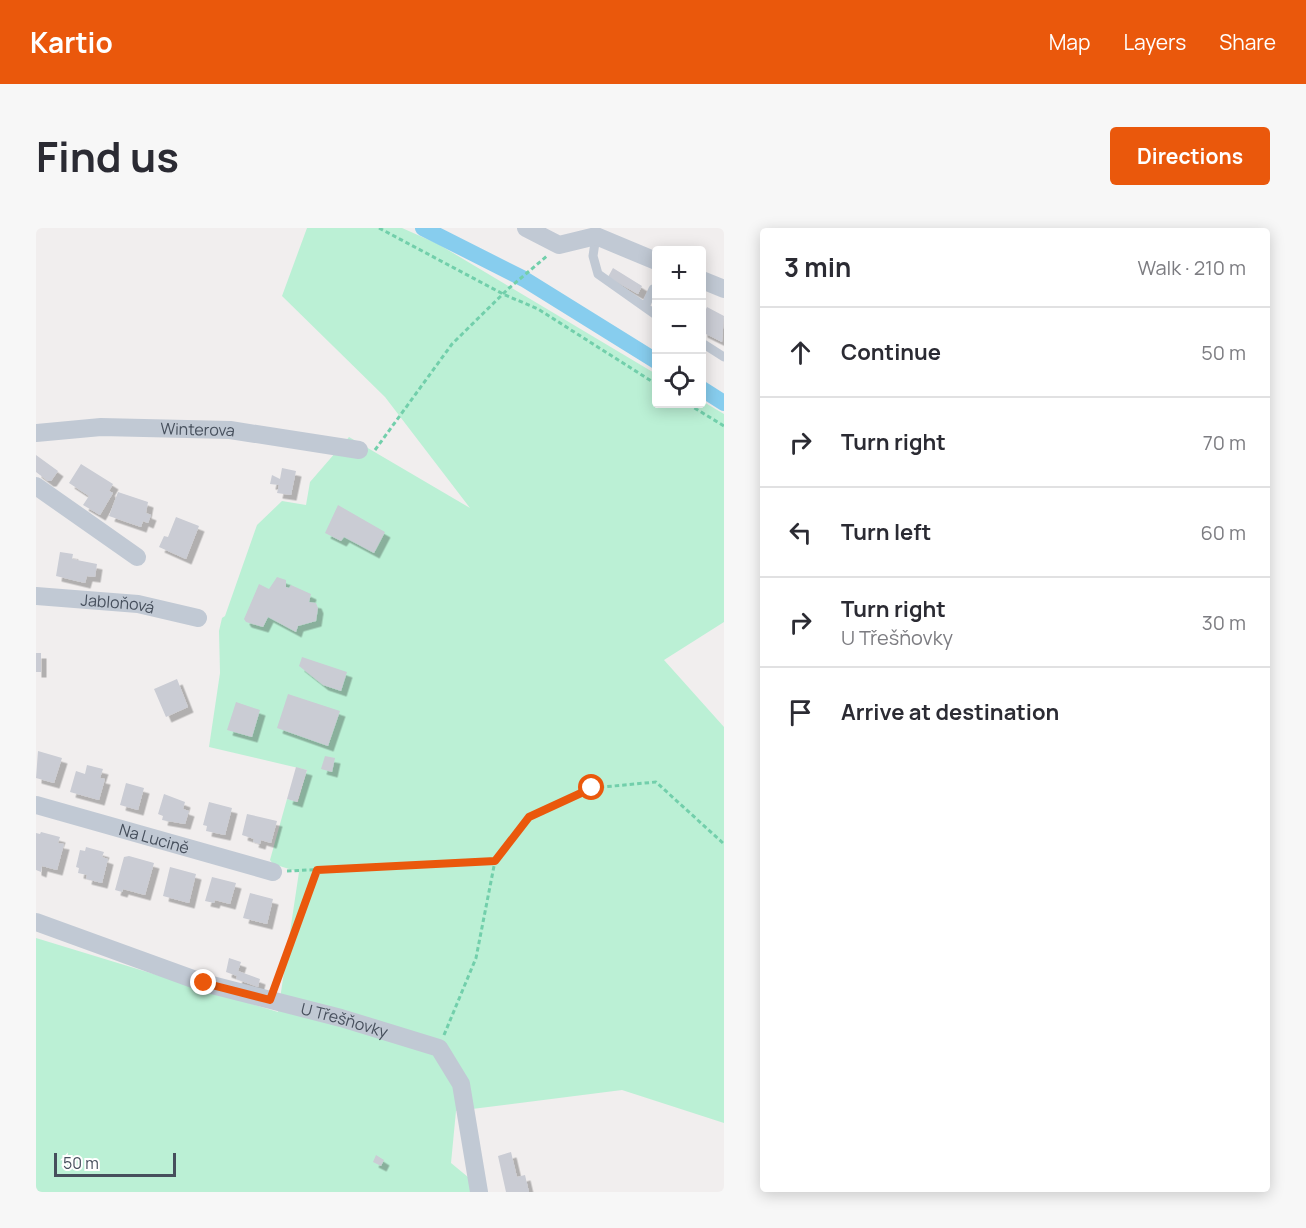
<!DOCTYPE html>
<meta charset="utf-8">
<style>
body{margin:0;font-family:Manrope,sans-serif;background:#f7f7f7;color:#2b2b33}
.controls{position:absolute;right:18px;top:18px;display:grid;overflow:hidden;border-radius:6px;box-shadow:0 3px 15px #0003}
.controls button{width:54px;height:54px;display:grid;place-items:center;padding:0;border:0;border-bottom:2px solid #e1e1e2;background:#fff;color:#2b2b33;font:30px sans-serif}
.scale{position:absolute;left:18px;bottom:15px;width:122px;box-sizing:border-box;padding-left:6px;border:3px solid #464f5c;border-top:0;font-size:16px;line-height:21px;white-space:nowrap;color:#464f5c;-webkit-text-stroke:4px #fff;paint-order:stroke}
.stop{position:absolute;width:18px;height:18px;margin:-14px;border:4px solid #ea580c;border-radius:50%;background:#fff}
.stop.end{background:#ea580c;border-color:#fff;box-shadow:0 2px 6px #0008}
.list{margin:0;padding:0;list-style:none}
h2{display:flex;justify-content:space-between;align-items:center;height:78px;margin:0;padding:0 24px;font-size:26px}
h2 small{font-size:20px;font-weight:400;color:#7c7c81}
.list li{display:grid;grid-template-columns:39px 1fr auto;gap:18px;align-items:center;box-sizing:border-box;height:90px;padding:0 24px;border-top:2px solid #e1e1e2}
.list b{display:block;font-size:22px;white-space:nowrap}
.list p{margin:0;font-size:20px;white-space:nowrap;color:#7c7c81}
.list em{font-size:20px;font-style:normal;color:#7c7c81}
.icon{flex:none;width:33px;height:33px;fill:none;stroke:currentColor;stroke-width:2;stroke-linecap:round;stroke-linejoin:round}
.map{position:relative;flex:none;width:688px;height:964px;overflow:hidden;border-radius:6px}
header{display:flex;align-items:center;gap:36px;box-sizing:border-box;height:84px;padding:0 30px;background:#ea580c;color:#fff}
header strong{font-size:28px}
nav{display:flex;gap:33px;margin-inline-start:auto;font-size:21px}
.intro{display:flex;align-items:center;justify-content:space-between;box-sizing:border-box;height:144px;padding:0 36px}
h1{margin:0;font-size:42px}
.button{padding:15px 27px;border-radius:6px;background:#ea580c;color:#fff;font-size:21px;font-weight:700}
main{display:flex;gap:36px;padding:0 36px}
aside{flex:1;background:#fff;border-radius:6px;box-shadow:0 3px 15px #0003}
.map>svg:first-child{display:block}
.green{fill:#bbf0d5}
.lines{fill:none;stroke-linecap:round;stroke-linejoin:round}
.canal{stroke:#87cdee;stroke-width:16}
.building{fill:#caccd4;filter:url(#shadow)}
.path{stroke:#72cfab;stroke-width:3;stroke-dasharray:4.5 3;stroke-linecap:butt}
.service{stroke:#c1c9d4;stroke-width:9}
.minor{stroke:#c1c9d4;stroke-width:18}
.route{stroke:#ea580c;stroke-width:8}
.labels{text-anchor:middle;stroke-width:6;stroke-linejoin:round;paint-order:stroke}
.street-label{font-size:16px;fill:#464f5c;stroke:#fff}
</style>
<header>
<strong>Kartio</strong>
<nav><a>Map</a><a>Layers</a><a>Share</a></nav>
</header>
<div class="intro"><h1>Find us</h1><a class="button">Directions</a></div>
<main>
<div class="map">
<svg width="688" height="964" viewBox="0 0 688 964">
<defs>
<filter id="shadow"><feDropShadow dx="5.5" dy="5.5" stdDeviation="0" flood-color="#0004"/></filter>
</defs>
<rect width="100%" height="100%" fill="#f1eeee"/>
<path class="green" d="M271,0h95l36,16 218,130v30h46v-3l22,13v208l-60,38 60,67v396l-102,-33 -166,21 -5,52 23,19v10h-438v-254l242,74 21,-140 -26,-8 -3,-4 17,-61 11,3 9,-32 -98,-23 11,-74 -1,-42 3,-13 3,-2 32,-91 25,-24 24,4 4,-23 39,-45 121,71 -85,-111 -103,-101z"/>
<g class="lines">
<path class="canal" d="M387,0l101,51 132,82
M666,161l22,14"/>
</g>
<path class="building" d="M577,40l29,18 -4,8 -30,-17z
M671,79l17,9 -2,26 -20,-10v-14z
M0,227l22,16 -7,10h-3l-12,-9z
M45,236l32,20 -4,7 4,2 -13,22 -17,-10 6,-9 -20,-13z
M246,240l14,3 -5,24 -14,-2 2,-8 -9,-1 2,-9 8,4z
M82,264l30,10 -2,11 5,2 -3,8 -5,-2 -2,6 -32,-11z
M302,277l47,27 -11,21 -30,-16 -3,4 -16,-8z
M140,289l23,9 -13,33 -27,-12 5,-11 4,1z
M24,324l13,2 -1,5 25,5 -2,13 -8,-1 -2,7 -29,-7z
M241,349l9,3v7l3,1 2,-3 20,9 -2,8 7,1 2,5 -2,13 -18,5 -2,6 -28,-15 -5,10 -17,-5 -2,-3 15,-35 10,5z
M0,425h5v19h-5z
M266,429l45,15 -6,19 -18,-6 -24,-19z
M141,451l11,28 -22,10 -12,-28z
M252,466l52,17 -12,35 -51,-18z
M200,474l24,8 -8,27 -25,-7z
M2,523l24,7 -8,25 -18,-5z
M289,528l10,2 -3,14 -11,-3z
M51,537l16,4 -3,9 5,1 -6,21 -29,-8 6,-21 9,3z
M260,539l11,3 -10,32 -10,-3z
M90,555l18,5 -6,22 -18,-5z
M128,566l21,8 -2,7 6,2 -4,13 -23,-4 1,-4 -5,-2z
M173,574l23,6 -7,27 -19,-4 1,-5 -4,-1z
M211,586l30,7 -6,22 -10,-3 -1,4 -7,-2 1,-3 -12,-4z
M5,604l19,5 -2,6 6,1 -7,26 -15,-4 -1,6 -5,-2v-37l4,1z
M50,619l18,5 -2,5 6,2 -6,24 -16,-4 1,-4 -9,-2 1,-5 -3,-1 4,-17 5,1z
M93,628l25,7 -9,32 -22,-6 -1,3 -7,-2 9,-33z
M134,639l26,7 -7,29 -26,-7z
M176,649l24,6 -6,21 -15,-4 -1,3 -9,-2z
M214,665l23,6 -6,25 -24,-6z
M193,730l12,4 -3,9 22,8 -2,8 -22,-8 1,-3 -11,-4z
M475,924l6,25 8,-2 4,17h-23l-8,-36z
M340,927l8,5 -3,6 -8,-4z"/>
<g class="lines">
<path class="path" d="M343,0l124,66 35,15 118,75
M652,176l36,22
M339,222l77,-106 56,-55 39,-33
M251,643l208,-10
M240,756l41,-114
M408,807l32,-77 19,-97 34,-44 63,-29 64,-6 68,62"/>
<path class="service" d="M560,8l-3,20 5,18 58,41
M609,79l8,-18
M666,115l22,14"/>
<g class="minor">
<path d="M490,0l33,17 37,-9 60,25"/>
<path d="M666,52l22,9"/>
<path id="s1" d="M0,205l65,-6 129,3 129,20"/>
<path d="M0,258l101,71"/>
<path id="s2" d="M0,368l102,8 60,14"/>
<path id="s3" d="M0,577l237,67"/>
<path id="s4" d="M0,694l168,61 137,35 98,30 22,36 18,108"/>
</g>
</g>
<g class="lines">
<path class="route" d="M168,755l66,17 47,-130 178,-9 34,-44 63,-29"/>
</g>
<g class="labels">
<g class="street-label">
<text dy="6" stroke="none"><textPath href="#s1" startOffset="162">Winterova</textPath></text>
<text dy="6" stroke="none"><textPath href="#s2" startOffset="82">Jabloňová</textPath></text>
<text dy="6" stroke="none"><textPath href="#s3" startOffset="123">Na Lucině</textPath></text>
<text dy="6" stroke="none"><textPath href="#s4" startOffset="324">U Třešňovky</textPath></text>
</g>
</g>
</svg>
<div class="controls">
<button>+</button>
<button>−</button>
<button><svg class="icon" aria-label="locate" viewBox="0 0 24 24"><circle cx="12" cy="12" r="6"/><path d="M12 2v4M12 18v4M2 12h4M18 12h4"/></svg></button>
</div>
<div class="scale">50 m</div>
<div class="stop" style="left:556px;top:560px"></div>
<div class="stop end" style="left:168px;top:755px"></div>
</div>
<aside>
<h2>3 min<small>Walk · 210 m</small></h2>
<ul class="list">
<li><svg class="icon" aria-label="ahead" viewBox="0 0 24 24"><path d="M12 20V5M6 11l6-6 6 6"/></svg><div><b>Continue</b></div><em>50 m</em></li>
<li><svg class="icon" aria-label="right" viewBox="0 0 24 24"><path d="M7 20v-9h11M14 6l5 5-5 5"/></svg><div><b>Turn right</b></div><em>70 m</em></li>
<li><svg class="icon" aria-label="left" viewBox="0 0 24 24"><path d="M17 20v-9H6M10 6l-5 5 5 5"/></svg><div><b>Turn left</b></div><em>60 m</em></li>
<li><svg class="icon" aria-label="right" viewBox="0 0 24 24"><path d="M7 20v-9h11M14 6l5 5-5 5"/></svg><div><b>Turn right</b><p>U Třešňovky</p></div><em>30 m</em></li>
<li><svg class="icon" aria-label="arrive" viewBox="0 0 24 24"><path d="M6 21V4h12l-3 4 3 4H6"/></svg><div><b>Arrive at destination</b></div></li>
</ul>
</aside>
</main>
